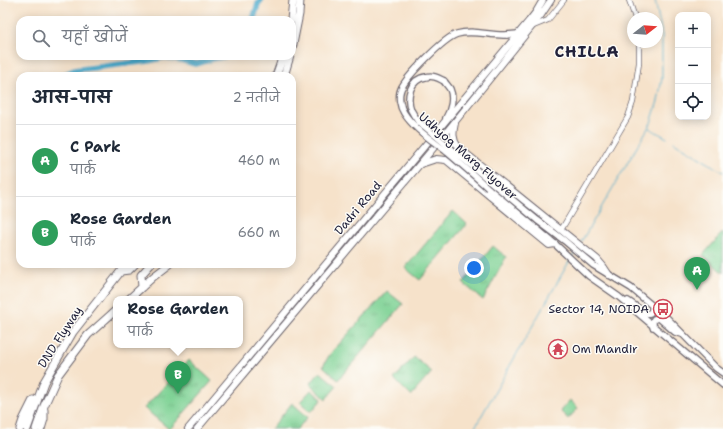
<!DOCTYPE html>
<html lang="hi">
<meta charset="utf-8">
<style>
body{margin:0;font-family:"Shantell Sans","Playpen Sans Deva",sans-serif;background:#f6f6f7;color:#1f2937}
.controls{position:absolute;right:12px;top:12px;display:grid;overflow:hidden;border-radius:8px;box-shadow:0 2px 10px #0003}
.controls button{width:36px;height:36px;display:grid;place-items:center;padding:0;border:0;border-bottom:1px solid #e0e1e3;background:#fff;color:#1f2937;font:20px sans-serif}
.compass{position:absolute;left:627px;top:12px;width:36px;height:36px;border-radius:50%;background:#fff;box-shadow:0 2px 10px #0003;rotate:73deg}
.you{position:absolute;left:474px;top:268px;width:14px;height:14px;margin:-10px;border:3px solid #fff;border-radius:50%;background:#1a73e8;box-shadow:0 0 0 6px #1a73e833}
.badge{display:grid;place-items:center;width:26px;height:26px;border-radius:50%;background:#0b8043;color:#fff;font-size:13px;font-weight:700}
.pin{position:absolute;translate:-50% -33px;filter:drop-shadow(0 1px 2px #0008)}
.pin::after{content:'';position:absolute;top:21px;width:14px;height:12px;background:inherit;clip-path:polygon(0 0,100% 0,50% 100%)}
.popup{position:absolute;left:113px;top:296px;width:130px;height:52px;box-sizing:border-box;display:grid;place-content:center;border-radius:8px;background:#fff;filter:drop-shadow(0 1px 3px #0005);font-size:13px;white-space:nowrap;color:#747a83}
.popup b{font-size:15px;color:#1f2937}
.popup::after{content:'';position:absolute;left:50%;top:100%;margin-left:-8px;border:8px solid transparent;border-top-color:#fff}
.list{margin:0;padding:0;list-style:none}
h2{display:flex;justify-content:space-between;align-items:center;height:52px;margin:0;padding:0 16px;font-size:17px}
h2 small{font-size:13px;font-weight:400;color:#747a83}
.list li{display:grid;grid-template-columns:26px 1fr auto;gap:12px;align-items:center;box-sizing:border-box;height:72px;padding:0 16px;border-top:1px solid #e0e1e3}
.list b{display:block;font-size:15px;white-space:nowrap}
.list p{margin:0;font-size:13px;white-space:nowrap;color:#747a83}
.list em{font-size:13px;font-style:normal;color:#747a83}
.icon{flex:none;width:22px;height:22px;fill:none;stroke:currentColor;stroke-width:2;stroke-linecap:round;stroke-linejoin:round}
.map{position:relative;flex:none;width:723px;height:429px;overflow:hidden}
.search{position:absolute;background:#fff;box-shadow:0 2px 10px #0003;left:16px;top:16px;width:280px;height:44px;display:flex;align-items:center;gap:10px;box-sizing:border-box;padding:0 14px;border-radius:12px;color:#747a83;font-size:15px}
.panel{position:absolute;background:#fff;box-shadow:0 2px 10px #0003;left:16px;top:72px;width:280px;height:196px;border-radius:12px}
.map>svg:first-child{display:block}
.grass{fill:url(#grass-tufts);stroke:#507a68}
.garden{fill:#7ed294;stroke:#507a68}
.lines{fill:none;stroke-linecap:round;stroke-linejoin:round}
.stream{stroke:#4dabcc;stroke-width:1}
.river{stroke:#4dabcc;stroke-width:6}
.tertiary-casing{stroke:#6c656d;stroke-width:6}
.secondary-casing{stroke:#6c656d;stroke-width:8}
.trunk-casing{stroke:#6c656d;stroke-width:8}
.motorway-casing{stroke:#6c656d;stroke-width:9}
.tertiary{stroke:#fff;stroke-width:4.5}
.secondary{stroke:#fff;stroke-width:5.5}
.trunk{stroke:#fff;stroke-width:6}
.motorway{stroke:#fff;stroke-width:7}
.secondary-bridge-casing{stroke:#6c656d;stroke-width:8;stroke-linecap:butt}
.secondary-bridge{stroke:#fff;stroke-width:5.5}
.labels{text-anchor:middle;stroke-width:3;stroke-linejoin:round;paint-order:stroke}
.street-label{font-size:12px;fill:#22223b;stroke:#fdfcf7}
.poi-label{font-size:12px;fill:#22223b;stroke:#fdfcf7;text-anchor:end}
.district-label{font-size:16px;font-weight:bold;letter-spacing:1px;fill:#22223b;stroke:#fdfcf7}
</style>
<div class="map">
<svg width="723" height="429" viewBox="0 0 723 429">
<defs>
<pattern id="grass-tufts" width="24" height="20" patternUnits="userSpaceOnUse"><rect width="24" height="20" fill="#7ed294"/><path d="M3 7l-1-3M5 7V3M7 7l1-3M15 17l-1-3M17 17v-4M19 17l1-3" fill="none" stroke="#6db480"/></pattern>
</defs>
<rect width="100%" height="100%" fill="#fdfcf7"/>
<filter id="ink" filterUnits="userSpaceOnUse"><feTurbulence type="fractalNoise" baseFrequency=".025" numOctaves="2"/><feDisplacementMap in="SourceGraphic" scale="8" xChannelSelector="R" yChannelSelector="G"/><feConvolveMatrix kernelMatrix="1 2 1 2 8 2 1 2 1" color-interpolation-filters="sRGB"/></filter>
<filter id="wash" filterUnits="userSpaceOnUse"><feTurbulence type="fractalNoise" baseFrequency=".012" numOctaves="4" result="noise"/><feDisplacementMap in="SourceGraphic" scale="16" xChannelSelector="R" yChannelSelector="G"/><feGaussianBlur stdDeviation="0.9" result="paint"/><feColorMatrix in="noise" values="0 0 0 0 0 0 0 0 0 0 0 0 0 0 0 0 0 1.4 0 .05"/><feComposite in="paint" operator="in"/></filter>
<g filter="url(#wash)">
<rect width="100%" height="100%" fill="#f6e2ca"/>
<path class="grass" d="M453,211l14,13 -47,56 -15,-12z
M723,232v41l-20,-18z
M493,246l13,11 -23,43 -20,-17z
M387,291l16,13 -65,76 -15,-14 7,-12z
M414,357l18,15 -21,24 -17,-17z
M189,360l23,21 -42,48h-1l-25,-21z
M320,372l17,14 -11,13 -16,-15z
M570,400l8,8 -10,11 -8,-8z
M292,403l16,14 -11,12h-26z"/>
<path class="garden" d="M311,390l11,9 -11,13 -11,-10z"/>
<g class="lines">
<path class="stream" d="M649,128l18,10
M674,142l49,30
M581,242l70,-119 7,-22 4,-23v-43l-7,-35
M572,258l3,-6
M474,429l96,-169"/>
<path class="river" d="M253,20l5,-16 3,-4
M61,76l14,-6 72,-9 18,-4 17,3 14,4 19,-6 11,-2"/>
</g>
</g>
<g filter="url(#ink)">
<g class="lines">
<g class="tertiary-casing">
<path id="tertiary" d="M629,0l6,18
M531,27l17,-7 16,-20
M561,230l67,-113 5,-15 6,-39v-21"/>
</g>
<g class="secondary-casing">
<path id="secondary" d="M506,35l12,-1
M444,81c2,3 4,5 6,8 4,9 1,21 -4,29
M491,182l46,38 28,21 28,24 38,23 36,30 49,50 7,5
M488,188l67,56 34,32 30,21 104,88
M628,301l19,13 3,-1 2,-3v-4
M653,327v-6l1,-2 5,-1 16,14 7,2"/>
</g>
<g class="trunk-casing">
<path id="trunk" d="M455,123c-2,9 -3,16 3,24l139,112 6,7 6,9
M421,164l15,-5 10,1 103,85 6,-1
M188,429l341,-408 7,-9 7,-12
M197,429l244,-290 100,-124 10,-15"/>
</g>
<g class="motorway-casing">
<path id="motorway" d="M291,20l2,-20
M292,49l7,-35 1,-14
M276,76l7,-20
M284,76l6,-20
M121,271l8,-1 6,-6
M142,287l-1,-12 10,-11
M129,299l24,-22 17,-13
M20,429l3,-9 10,-20
M27,429l17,-47 29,-50 48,-61 4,-7
M36,429l8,-23 14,-31 30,-40 28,-25
M41,429l3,-10v-9"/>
</g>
<use href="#tertiary" class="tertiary"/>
<use href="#secondary" class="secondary"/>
<use href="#trunk" class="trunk"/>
<use href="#motorway" class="motorway"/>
<g class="secondary-bridge-casing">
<path id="secondary-bridge" d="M444,81c-6,-3 -11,-6 -18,-4 -16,2 -20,20 -15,33 2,4 4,7 7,11l73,61
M488,188c-13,-12 -27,-24 -41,-36 -15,-12 -33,-23 -43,-39 -4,-6 -6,-17 -3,-24 5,-12 43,-51 56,-55 16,-5 33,2 49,1"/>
</g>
<use href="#secondary-bridge" class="secondary-bridge"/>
</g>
</g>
<defs>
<g id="bus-ring" transform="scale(1)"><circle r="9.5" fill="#fdfcf7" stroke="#d1495b" stroke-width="1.5"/><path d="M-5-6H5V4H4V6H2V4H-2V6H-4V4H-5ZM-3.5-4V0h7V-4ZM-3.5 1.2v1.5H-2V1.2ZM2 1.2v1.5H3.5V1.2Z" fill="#d1495b"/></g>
<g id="temple-ring" transform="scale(1)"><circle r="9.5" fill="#fdfcf7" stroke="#d1495b" stroke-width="1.5"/><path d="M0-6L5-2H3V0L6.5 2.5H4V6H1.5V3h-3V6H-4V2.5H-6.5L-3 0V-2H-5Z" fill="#d1495b"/></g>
</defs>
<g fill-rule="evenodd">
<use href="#bus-ring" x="663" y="309"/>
<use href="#temple-ring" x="558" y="349"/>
</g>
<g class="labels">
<g class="street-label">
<text transform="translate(468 156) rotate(41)" y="4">Udhyog Marg Flyover</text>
<text transform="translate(358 208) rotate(-50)" y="4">Dadri Road</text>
<text transform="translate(60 337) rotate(-57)" y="4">DND Flyway</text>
</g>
<g class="poi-label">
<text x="649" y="313">Sector 14, NOIDA</text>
<text x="572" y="353" text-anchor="start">Om Mandir</text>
</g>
<g class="district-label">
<text x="587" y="57">CHILLA</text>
</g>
</g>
</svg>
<div class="controls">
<button>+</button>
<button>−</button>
<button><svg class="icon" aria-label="locate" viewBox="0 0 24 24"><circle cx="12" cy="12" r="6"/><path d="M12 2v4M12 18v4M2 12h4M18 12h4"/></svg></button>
</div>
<svg class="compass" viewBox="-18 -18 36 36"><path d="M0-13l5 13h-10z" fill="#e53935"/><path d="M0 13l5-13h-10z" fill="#747a83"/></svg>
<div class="you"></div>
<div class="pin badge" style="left:697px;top:290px;background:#2e9e5b">A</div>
<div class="pin badge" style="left:178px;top:394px;background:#2e9e5b">B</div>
<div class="popup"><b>Rose Garden</b>पार्क</div>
<div class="search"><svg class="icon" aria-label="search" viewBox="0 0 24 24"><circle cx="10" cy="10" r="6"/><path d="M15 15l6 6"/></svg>यहाँ खोजें</div>
<section class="panel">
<h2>आस-पास<small>2 नतीजे</small></h2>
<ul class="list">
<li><span class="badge" style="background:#2e9e5b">A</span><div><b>C Park</b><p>पार्क</p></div><em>460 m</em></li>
<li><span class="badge" style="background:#2e9e5b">B</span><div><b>Rose Garden</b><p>पार्क</p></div><em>660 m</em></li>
</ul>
</section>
</div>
